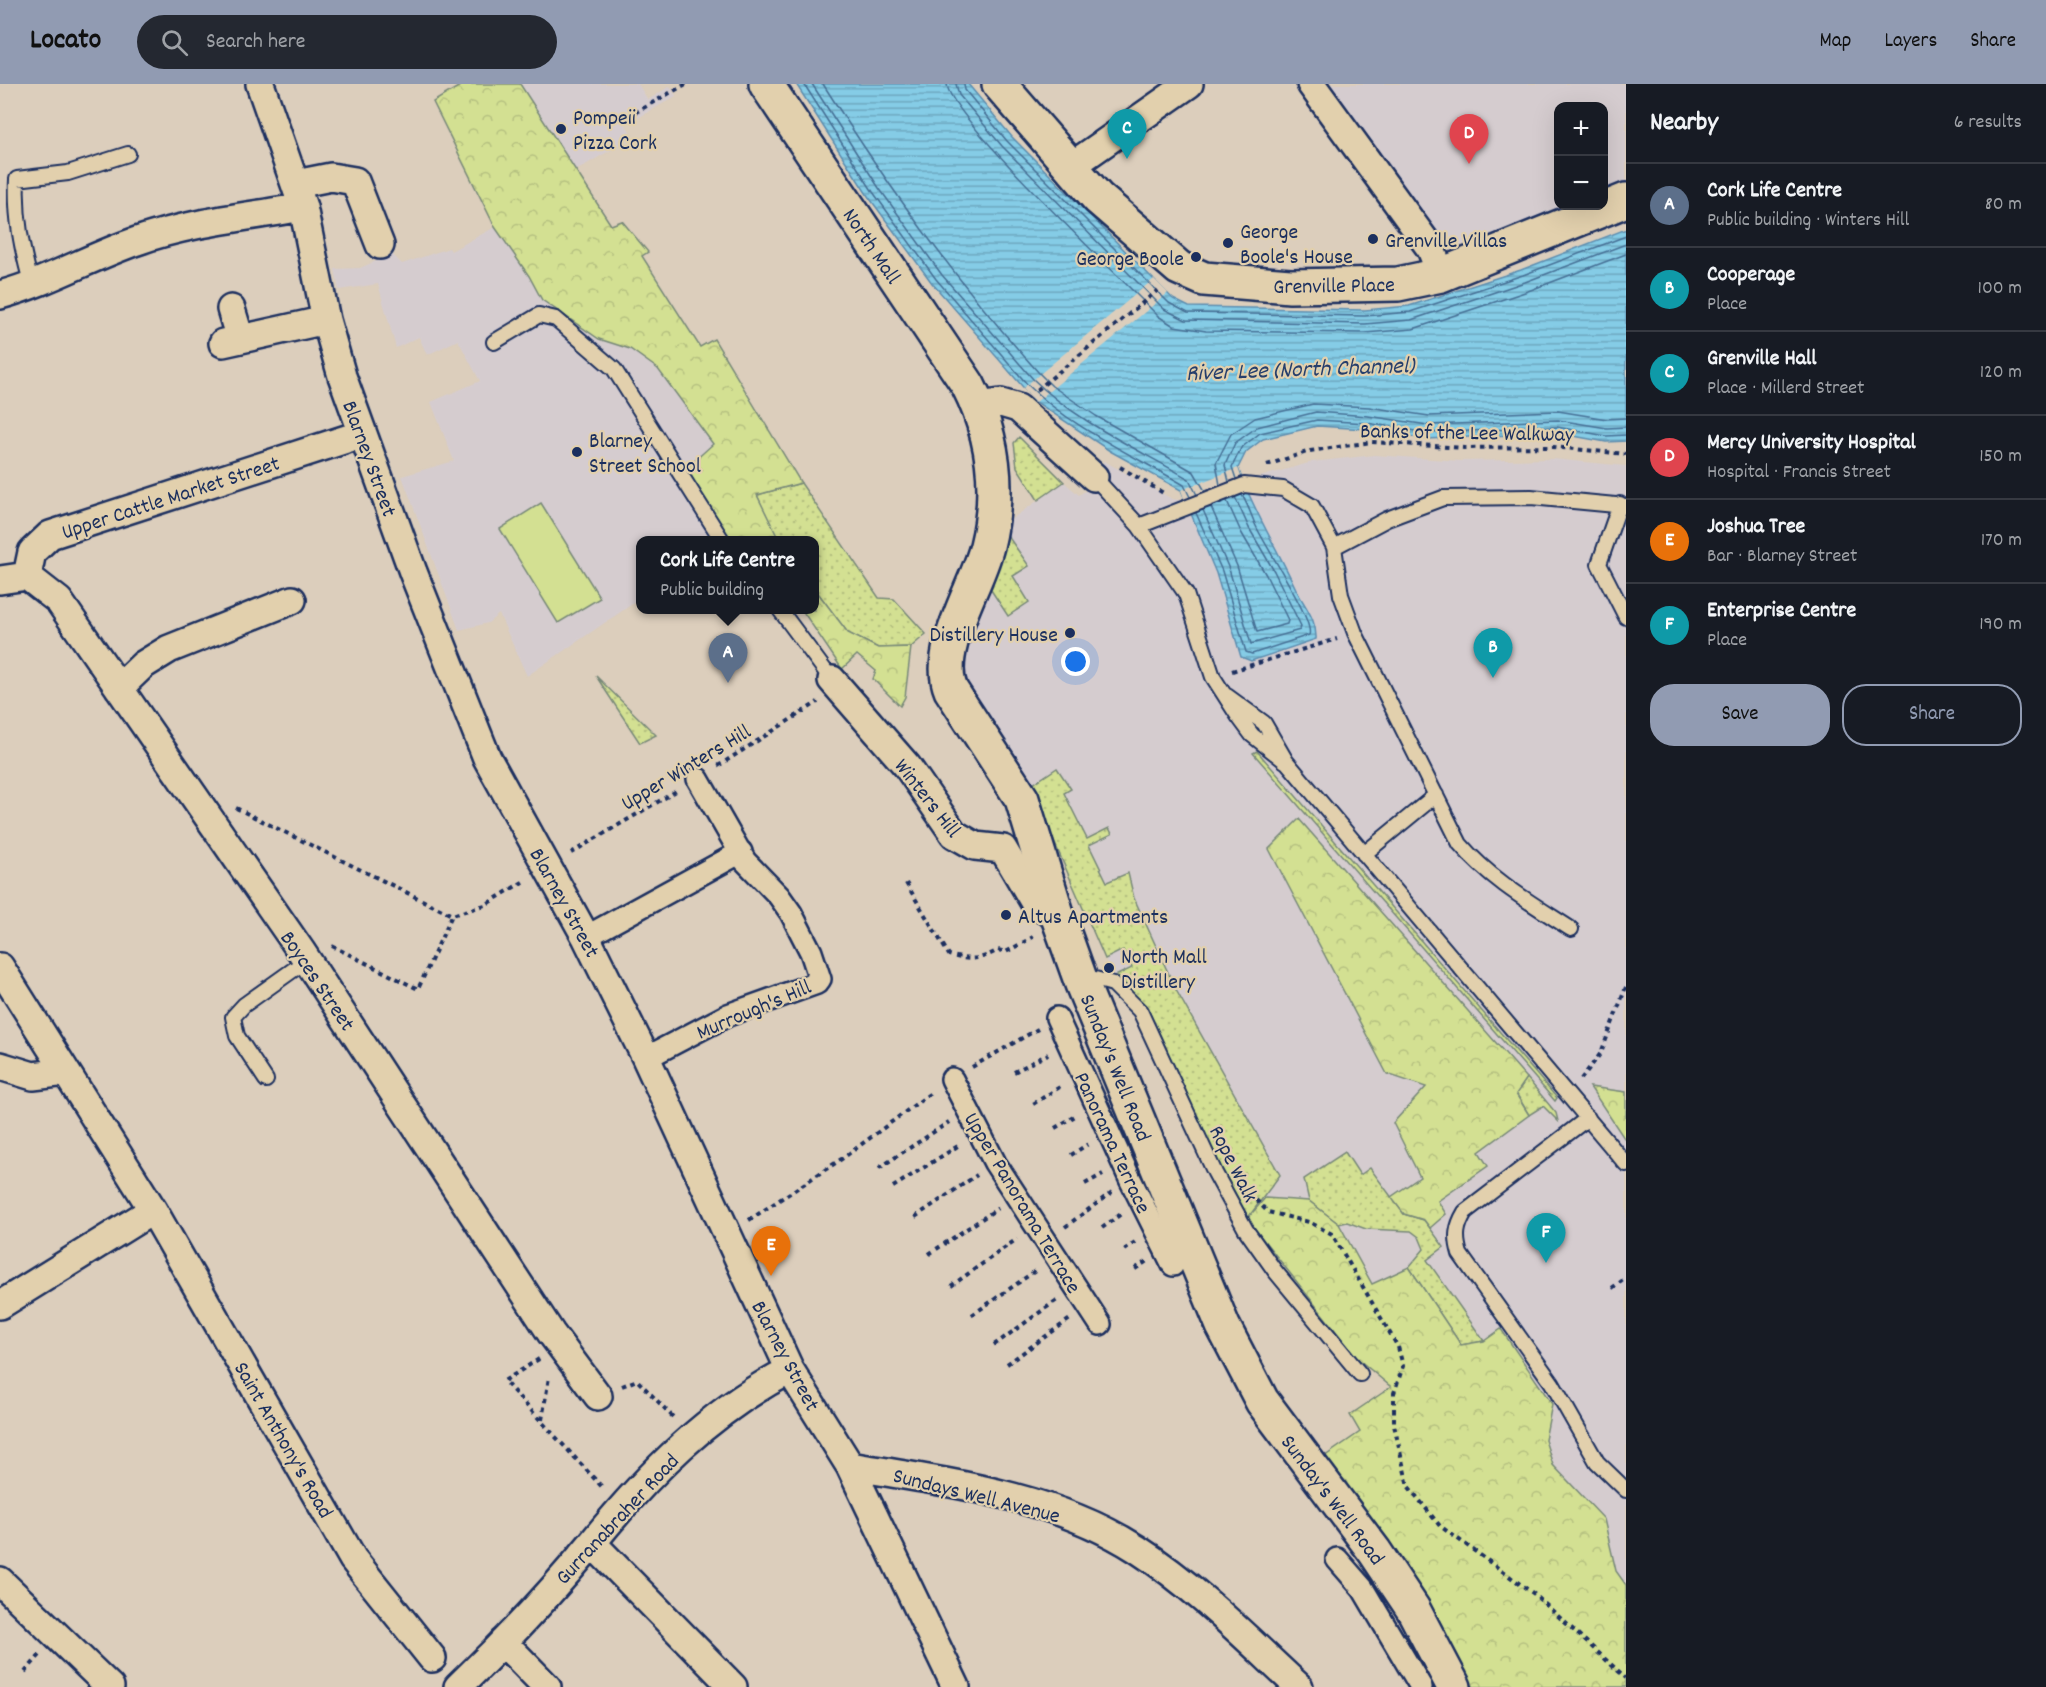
<!DOCTYPE html>
<meta charset="utf-8">
<style>
body{margin:0;font-family:Dekko,sans-serif;background:#242831;color:#f1f3f6}
.controls{position:absolute;right:18px;top:18px;display:grid;overflow:hidden;border-radius:12px;box-shadow:0 6px 24px #0002}
.controls button{width:54px;height:54px;display:grid;place-items:center;padding:0;border:0;border-bottom:2px solid #363941;background:#171b24;color:#f1f3f6;font:30px sans-serif}
.you{position:absolute;left:1076px;top:578px;width:21px;height:21px;margin:-15px;border:4px solid #fff;border-radius:50%;background:#1a73e8;box-shadow:0 0 0 9px #1a73e833}
.badge{display:grid;place-items:center;width:39px;height:39px;border-radius:50%;background:#919bb2;color:#fff;font-size:20px;font-weight:700}
.pin{position:absolute;translate:-50% -50px;filter:drop-shadow(0 2px 3px #0008)}
.pin::after{content:'';position:absolute;top:32px;width:21px;height:18px;background:inherit;clip-path:polygon(0 0,100% 0,50% 100%)}
.popup{position:absolute;left:636px;top:452px;width:183px;height:78px;box-sizing:border-box;display:grid;place-content:center;border-radius:12px;background:#171b24;filter:drop-shadow(0 2px 4px #0005);font-size:20px;white-space:nowrap;color:#9ea1a6}
.popup b{font-size:22px;color:#f1f3f6}
.popup::after{content:'';position:absolute;left:50%;top:100%;margin-left:-12px;border:12px solid transparent;border-top-color:#171b24}
.list{margin:0;padding:0;list-style:none}
h2{display:flex;justify-content:space-between;align-items:center;height:78px;margin:0;padding:0 24px;font-size:26px}
h2 small{font-size:20px;font-weight:400;color:#9ea1a6}
.list li{display:grid;grid-template-columns:39px 1fr auto;gap:18px;align-items:center;box-sizing:border-box;height:84px;padding:0 24px;border-top:2px solid #363941}
.list b{display:block;font-size:22px;white-space:nowrap}
.list p{margin:0;font-size:20px;white-space:nowrap;color:#9ea1a6}
.list em{font-size:20px;font-style:normal;color:#9ea1a6}
.actions{display:flex;gap:12px;padding:18px 24px}
.actions a{flex:1;padding:14px 0;border:2px solid #919bb2;border-radius:24px;text-align:center;font-size:21px;color:#919bb2}
.actions .main{background:#919bb2;color:#111}
.icon{flex:none;width:33px;height:33px;fill:none;stroke:currentColor;stroke-width:2;stroke-linecap:round;stroke-linejoin:round}
.map{position:relative;flex:none;width:1626px;height:1603px;overflow:hidden}
header{display:flex;align-items:center;gap:36px;box-sizing:border-box;height:84px;padding:0 30px;background:#919bb2;color:#111}
header strong{font-size:28px}
nav{display:flex;gap:33px;margin-inline-start:auto;font-size:21px}
.search{width:420px;height:54px;background:#242831;display:flex;align-items:center;gap:15px;box-sizing:border-box;padding:0 21px;border-radius:33px;color:#9ea1a6;font-size:22px}
main{display:flex}
aside{flex:1;background:#171b24}
.map>svg:first-child{display:block}
.built{fill:#d5cccf}
.grass{fill:url(#grass-dots);stroke:#778878;stroke-width:1.5}
.forest{fill:url(#forest-crowns);stroke:#778878;stroke-width:1.5}
.park{fill:#d3e092;stroke:#778878;stroke-width:1.5}
.water{fill:url(#water-rules);stroke:#5b8db0;stroke-width:1.5}
.pier{fill:#dccebc}
.lines{fill:none;stroke-linecap:round;stroke-linejoin:round}
.shore{stroke:#456e94;stroke-width:1.5}
.service-casing{stroke:#1b2f5e;stroke-width:18}
.pedestrian-casing{stroke:#1b2f5e;stroke-width:26}
.minor-casing{stroke:#1b2f5e;stroke-width:32}
.secondary-casing{stroke:#1b2f5e;stroke-width:38}
.path{stroke:#1b2f5e;stroke-width:4;stroke-dasharray:4.5 4.5;stroke-linecap:butt}
.service{stroke:#e2d0ad;stroke-width:14}
.pedestrian{stroke:#e2d0ad;stroke-width:21}
.minor{stroke:#e2d0ad;stroke-width:27}
.secondary{stroke:#e2d0ad;stroke-width:33}
.poi-dot{fill:#1b2f5e;stroke:#e2d0ad;stroke-width:2}
.labels{text-anchor:middle;stroke-width:4.5;stroke-linejoin:round;paint-order:stroke}
.poi-label{font-size:22px;fill:#1b2f5e;stroke:#e2d0ad;text-anchor:start}
.street-label{font-size:22px;fill:#1b2f5e;stroke:#e2d0ad}
.water-label{font-size:24px;font-style:italic;fill:#263f6c;stroke:#e2d0ad}
</style>
<header>
<strong>Locato</strong>
<div class="search"><svg class="icon" aria-label="search" viewBox="0 0 24 24"><circle cx="10" cy="10" r="6"/><path d="M15 15l6 6"/></svg>Search here</div>
<nav><a>Map</a><a>Layers</a><a>Share</a></nav>
</header>
<main>
<div class="map">
<svg width="1626" height="1603" viewBox="0 0 1626 1603">
<defs>
<pattern id="grass-dots" width="8" height="8" patternUnits="userSpaceOnUse" patternTransform="scale(1.5)"><rect width="8" height="8" fill="#d3e092"/><path d="M2 2h.1M6 6h.1" fill="none" stroke="#b5c080" stroke-width="1.8" stroke-linecap="round"/></pattern>
<pattern id="forest-crowns" width="20" height="18" patternUnits="userSpaceOnUse" patternTransform="scale(1.5)"><rect width="20" height="18" fill="#d3e092"/><path d="M2 6a3 3 0 1 1 6 0M12 15a3 3 0 1 1 6 0" fill="none" stroke="#b5c080"/></pattern>
<pattern id="water-rules" width="6" height="5" patternUnits="userSpaceOnUse" patternTransform="scale(1.5)"><rect width="6" height="5" fill="#85cce6"/><path d="M0 2.5h6" fill="none" stroke="#6ca6be"/></pattern>
</defs>
<rect width="100%" height="100%" fill="#dccebc"/>
<filter id="ink" filterUnits="userSpaceOnUse"><feTurbulence type="fractalNoise" baseFrequency=".0167" numOctaves="2"/><feDisplacementMap in="SourceGraphic" scale="12" xChannelSelector="R" yChannelSelector="G"/><feConvolveMatrix kernelMatrix="1 2 1 2 8 2 1 2 1" color-interpolation-filters="sRGB"/></filter>
<g filter="url(#ink)">
<path class="built" d="M520,0h118l10,16 22,-14 6,10 -50,29 7,12 -58,34z
M1320,0h306v99l-22,9v-86h-46v100h13l-131,47z
M495,143l34,49 13,24 57,39 31,10 28,20 55,75 -30,27 48,69h-90v58l-114,78 -28,-62 -11,9 -29,7 -57,-154 52,-15 -23,-59 49,-21 -22,-41 -31,15 -8,-18 -23,11 -18,-64 -39,6 -4,-21 25,-1 32,-14 10,10 47,-16 2,3z
M1374,371l87,6 92,-2 73,7v1221l-305,-228 39,-27 -10,-17 41,-28 -33,-28 -217,-354 -28,-28 -78,-182 -75,-111 3,-40 28,-54 15,-67 58,-41 15,13 9,-6 16,-28 68,38 8,1 132,-38z"/>
<path class="grass" d="M1019,353l45,45 -26,18 -21,-33 -3,-24z
M801,399l78,115 15,1 32,35 -15,13 -33,1 -30,-15 -33,-44v-49h-36l-4,-5 -18,-40z
M1005,448l24,34 -16,10 16,26 -21,14 -17,-26z
M596,592l60,59 -16,8z
M1257,667l300,347 -2,3 -302,-348z
M1057,684l14,21 -7,4 23,46 22,-11 3,6 -23,11 18,37 21,-9 6,25 42,92 104,185 -33,44 -134,-242 19,-9 -9,-18 -18,9 -75,-173z
M1527,994l29,35 2,8 -15,-15 -14,9 -13,-22z
M1345,1068l15,23 10,-7 34,46 20,6 20,27 -17,13 57,81 -23,4 -52,-78 15,-18 -5,-12 -8,-6 -45,-2 -19,-7 -8,2 -30,-23 -5,-22z"/>
<path class="forest" d="M463,0h57l91,141 11,-4 26,31 -6,4 58,91 14,-8 87,144 -44,12 22,45h-48l-48,-69 30,-27 -55,-75 -28,-20 -31,-10 -57,-39 -13,-24 -34,-49 -62,-125z
M815,505l33,44 30,15 33,-1 -6,50 -5,9 -27,-27 3,-8 -19,-16 -15,14 -40,-59h13z
M1299,735l228,259 -11,16 13,21 -50,37 9,14 -50,35 8,13 -16,14 -6,-8 -20,-6 -13,-17 29,-20 -27,-54 33,-36 -39,-13 -118,-225z
M1590,1003l36,5v49z
M1265,1114l44,3 30,23 33,60 37,-17 52,78 23,-4 17,-12 51,75 -7,36 8,25 51,54 12,52 10,14v102h-157l-148,-228 39,-27 -10,-17 41,-28 -33,-28 -111,-140z"/>
<path class="park" d="M541,419l59,95 -42,25 -58,-94z"/>
<path class="water" d="M796,0h172l44,53 161,162 16,8 176,3 44,-4 112,-36 105,-41v212l-20,1 -49,-9 -130,6 -61,-10 -49,-3 -54,13 -17,13 -8,16c15,42 39,80 58,121 8,17 21,30 20,50l-65,22 -10,-4 -25,-84 -35,-83 -71,-39 -74,-49 -104,-119 -64,-87z"/>
<path class="pier" d="M1154,195l14,14 -132,109 -13,-14z
M1238,384l7,20 -57,22 -7,-20z"/>
<g class="lines">
<path class="shore" d="M804,0l69,108 63,87 91,105c44,44 104,70 157,101l6,12
M812,0l67,104 63,87 91,104c44,43 103,69 156,100l8,16
M823,0c67,105 132,196 216,289l13,13 44,30 98,56 11,19
M947,0c1,32 178,197 211,232l16,10 32,5 159,2 48,-4 115,-38 98,-37
M956,0l3,11 43,51 162,163 22,11 179,4 46,-4 114,-38 101,-38
M964,0l1,6 42,51 162,162 19,10 177,3 45,-4 113,-37 103,-39
M1236,395l-4,-12 9,-19 19,-15 57,-13 50,3 60,10 130,-6 49,9 20,-1
M1229,398l-4,-17 10,-22 22,-16 59,-15 52,4 60,9 130,-5 49,8 19,-1
M1220,401l-4,-22 15,-29 24,-16 58,-14 56,3 60,9 129,-5 49,8 19,-1
M1211,423l26,59 20,66 30,-8 1,-4 -22,-45 -25,-43 -14,-31
M1203,426l26,59 22,75 49,-14 1,-4 -27,-55 -25,-43 -14,-31
M1196,429l26,58 24,81 6,2 57,-19c6,-14 -46,-92 -54,-111 -4,-10 -7,-19 -13,-29"/>
<g class="service-casing">
<path id="service" d="M32,202c-10,-36 -17,-69 -15,-107l51,-6 60,-19
M494,258l45,-27 17,4 58,50 108,171
M1094,393l45,49 47,68 27,83 25,39 14,19 33,26
M1620,420l-21,60 27,53
M1139,442l105,-41 39,4 29,17 22,41 7,48 14,38 105,211c31,36 71,59 111,85
M1334,463l53,-28 56,-21 88,-1 95,9
M780,526l52,70
M1227,612l37,27 22,38 340,403
M1364,770l72,-59
M1082,900l13,-5 18,5 27,27 75,162 31,57 29,41 85,103
M266,996l-29,-44 -4,-19 11,-12 63,-45
M1588,1034l-123,94c-9,15 -10,25 -5,42l92,129 45,79 29,28"/>
</g>
<g class="pedestrian-casing">
<path id="pedestrian" d="M586,853l155,-85
M1057,934l73,161 43,86
M646,974l82,-43 89,-32 3,-4 -9,-27 -20,-39 -12,-17 -34,-35 -47,-82
M952,995l43,84 105,161
M1337,1475l26,30 58,98"/>
</g>
<g class="minor-casing">
<path id="minor" d="M260,0l43,123 23,113 16,56 71,196 74,186 99,179 60,121 144,312 60,96 106,221
M1311,0l120,165 10,26
M1070,83l119,-83
M296,100l35,-7 24,4 25,64
M0,211c48,-13 90,-38 137,-54 53,-19 111,-24 166,-34
M231,225l9,30
M223,259l103,-23
M979,322l22,-3 17,5 76,69
M27,492l32,25 242,350 250,382 47,63
M0,496l27,-4 5,-24 18,-17 312,-101
M832,596l75,86 47,68 21,12 28,3 33,56 22,12
M119,604l24,-23 26,-16 123,-49
M0,883l153,243 200,349 79,99
M0,982l33,10 33,-4
M0,1221l153,-95
M850,1382c96,16 203,29 287,83 59,38 110,90 162,138
M592,1459l141,144
M0,1497l110,106
M503,1558l44,45
M458,1603c47,-45 93,-94 134,-144 56,-69 118,-132 198,-173"/>
</g>
<g class="secondary-casing">
<path id="secondary" d="M766,0l202,301c26,51 33,104 19,161 -10,41 -53,104 -36,144l71,109 36,118 24,67 141,342 39,75 113,151 38,57 41,78
M999,0l99,114 81,70 25,11 86,7 108,-2 43,-9 185,-75"/>
</g>
<path class="path" d="M627,33l59,-33
M1037,306l121,-100
M1267,381l43,-14 62,-9 92,6 89,-1 73,7
M1120,383l45,27
M1232,587l105,-32
M718,682l100,-64
M236,724l216,107
M571,769l107,-63
M906,799l43,72c19,6 32,5 49,-5l8,2 27,-15
M332,862l86,43 34,-74 33,-10 41,-25
M972,983l66,-38
M1014,988l34,-18
M1581,995l20,-26 25,-66
M1033,1020l30,-19
M1055,1044l20,-12
M1071,1071l17,-11
M879,1084l70,-46
M1085,1100l18,-10
M893,1103l68,-43
M1256,1116l12,12 41,10 23,12 66,113 5,19 -9,27v32l14,61 32,40 94,68 92,84
M915,1133l62,-42
M749,1136l94,-62 89,-66
M1065,1143l47,-35
M1102,1144l19,-14
M1124,1166l11,-8
M929,1170l69,-46
M1135,1185l12,-8
M951,1202l66,-47
M1612,1204l14,-10
M972,1231l66,-46
M994,1261l63,-45
M539,1275l-35,22 100,108
M1007,1280l63,-45
M622,1302l15,-6 38,39
M542,1336l7,-43
M25,1588l15,-17"/>
<use href="#service" class="service"/>
<use href="#pedestrian" class="pedestrian"/>
<use href="#minor" class="minor"/>
<use href="#secondary" class="secondary"/>
</g>
</g>
<g class="poi-dot">
<circle cx="561" cy="45" r="6"/>
<circle cx="1373" cy="155" r="6"/>
<circle cx="1228" cy="159" r="6"/>
<circle cx="1196" cy="173" r="6"/>
<circle cx="577" cy="368" r="6"/>
<circle cx="1070" cy="549" r="6"/>
<circle cx="1006" cy="831" r="6"/>
<circle cx="1109" cy="884" r="6"/>
</g>
<g class="labels">
<g class="poi-label">
<text x="573" y="40">Pompeii<tspan x="573" dy="25">Pizza Cork</tspan></text>
<text x="1240" y="154">George<tspan x="1240" dy="25">Boole's House</tspan></text>
<text x="1385" y="163">Grenville Villas</text>
<text x="1184" y="181" text-anchor="end">George Boole</text>
<text x="589" y="363">Blarney<tspan x="589" dy="25">Street School</tspan></text>
<text x="1058" y="557" text-anchor="end">Distillery House</text>
<text x="1018" y="839">Altus Apartments</text>
<text x="1121" y="879">North Mall<tspan x="1121" dy="25">Distillery</tspan></text>
</g>
<g class="street-label">
<text transform="translate(873 161) rotate(56)" y="8">North Mall</text>
<text transform="translate(1334 200) rotate(-1)" y="8">Grenville Place</text>
<text transform="translate(1467 347) rotate(1)" y="8">Banks of the Lee Walkway</text>
<text transform="translate(371 374) rotate(70)" y="8">Blarney Street</text>
<text transform="translate(170 412) rotate(-18)" y="8">Upper Cattle Market Street</text>
<text transform="translate(685 682) rotate(-31)" y="8">Upper Winters Hill</text>
<text transform="translate(929 713) rotate(52)" y="8">Winters Hill</text>
<text transform="translate(566 818) rotate(61)" y="8">Blarney Street</text>
<text transform="translate(319 896) rotate(56)" y="8">Boyces Street</text>
<text transform="translate(753 924) rotate(-23)" y="8">Murrough's Hill</text>
<text transform="translate(1117 983) rotate(68)" y="8">Sunday's Well Road</text>
<text transform="translate(1114 1058) rotate(65)" y="8">Panorama Terrace</text>
<text transform="translate(1235 1079) rotate(63)" y="8">Rope Walk</text>
<text transform="translate(1024 1118) rotate(59)" y="8">Upper Panorama Terrace</text>
<text transform="translate(787 1271) rotate(62)" y="8">Blarney Street</text>
<text transform="translate(285 1355) rotate(60)" y="8">Saint Anthony's Road</text>
<text transform="translate(977 1410) rotate(14)" y="8">Sundays Well Avenue</text>
<text transform="translate(1334 1415) rotate(53)" y="8">Sunday's Well Road</text>
<text transform="translate(616 1434) rotate(-47)" y="8">Gurranabraher Road</text>
</g>
<g class="water-label">
<text transform="translate(1300 284) rotate(-2)" y="8">River Lee (North Channel)</text>
</g>
</g>
</svg>
<div class="controls">
<button>+</button>
<button>−</button>
</div>
<div class="you"></div>
<div class="pin badge" style="left:728px;top:599px;background:#5c6f8a">A</div>
<div class="popup"><b>Cork Life Centre</b>Public building</div>
<div class="pin badge" style="left:1493px;top:594px;background:#0f9aa8">B</div>
<div class="pin badge" style="left:1127px;top:75px;background:#0f9aa8">C</div>
<div class="pin badge" style="left:1469px;top:80px;background:#e0444e">D</div>
<div class="pin badge" style="left:771px;top:1192px;background:#e8710a">E</div>
<div class="pin badge" style="left:1546px;top:1179px;background:#0f9aa8">F</div>
</div>
<aside>
<h2>Nearby<small>6 results</small></h2>
<ul class="list">
<li><span class="badge" style="background:#5c6f8a">A</span><div><b>Cork Life Centre</b><p>Public building · Winters Hill</p></div><em>80 m</em></li>
<li><span class="badge" style="background:#0f9aa8">B</span><div><b>Cooperage</b><p>Place</p></div><em>100 m</em></li>
<li><span class="badge" style="background:#0f9aa8">C</span><div><b>Grenville Hall</b><p>Place · Millerd Street</p></div><em>120 m</em></li>
<li><span class="badge" style="background:#e0444e">D</span><div><b>Mercy University Hospital</b><p>Hospital · Francis Street</p></div><em>150 m</em></li>
<li><span class="badge" style="background:#e8710a">E</span><div><b>Joshua Tree</b><p>Bar · Blarney Street</p></div><em>170 m</em></li>
<li><span class="badge" style="background:#0f9aa8">F</span><div><b>Enterprise Centre</b><p>Place</p></div><em>190 m</em></li>
</ul>
<div class="actions"><a class="main">Save</a><a>Share</a></div>
</aside>
</main>
